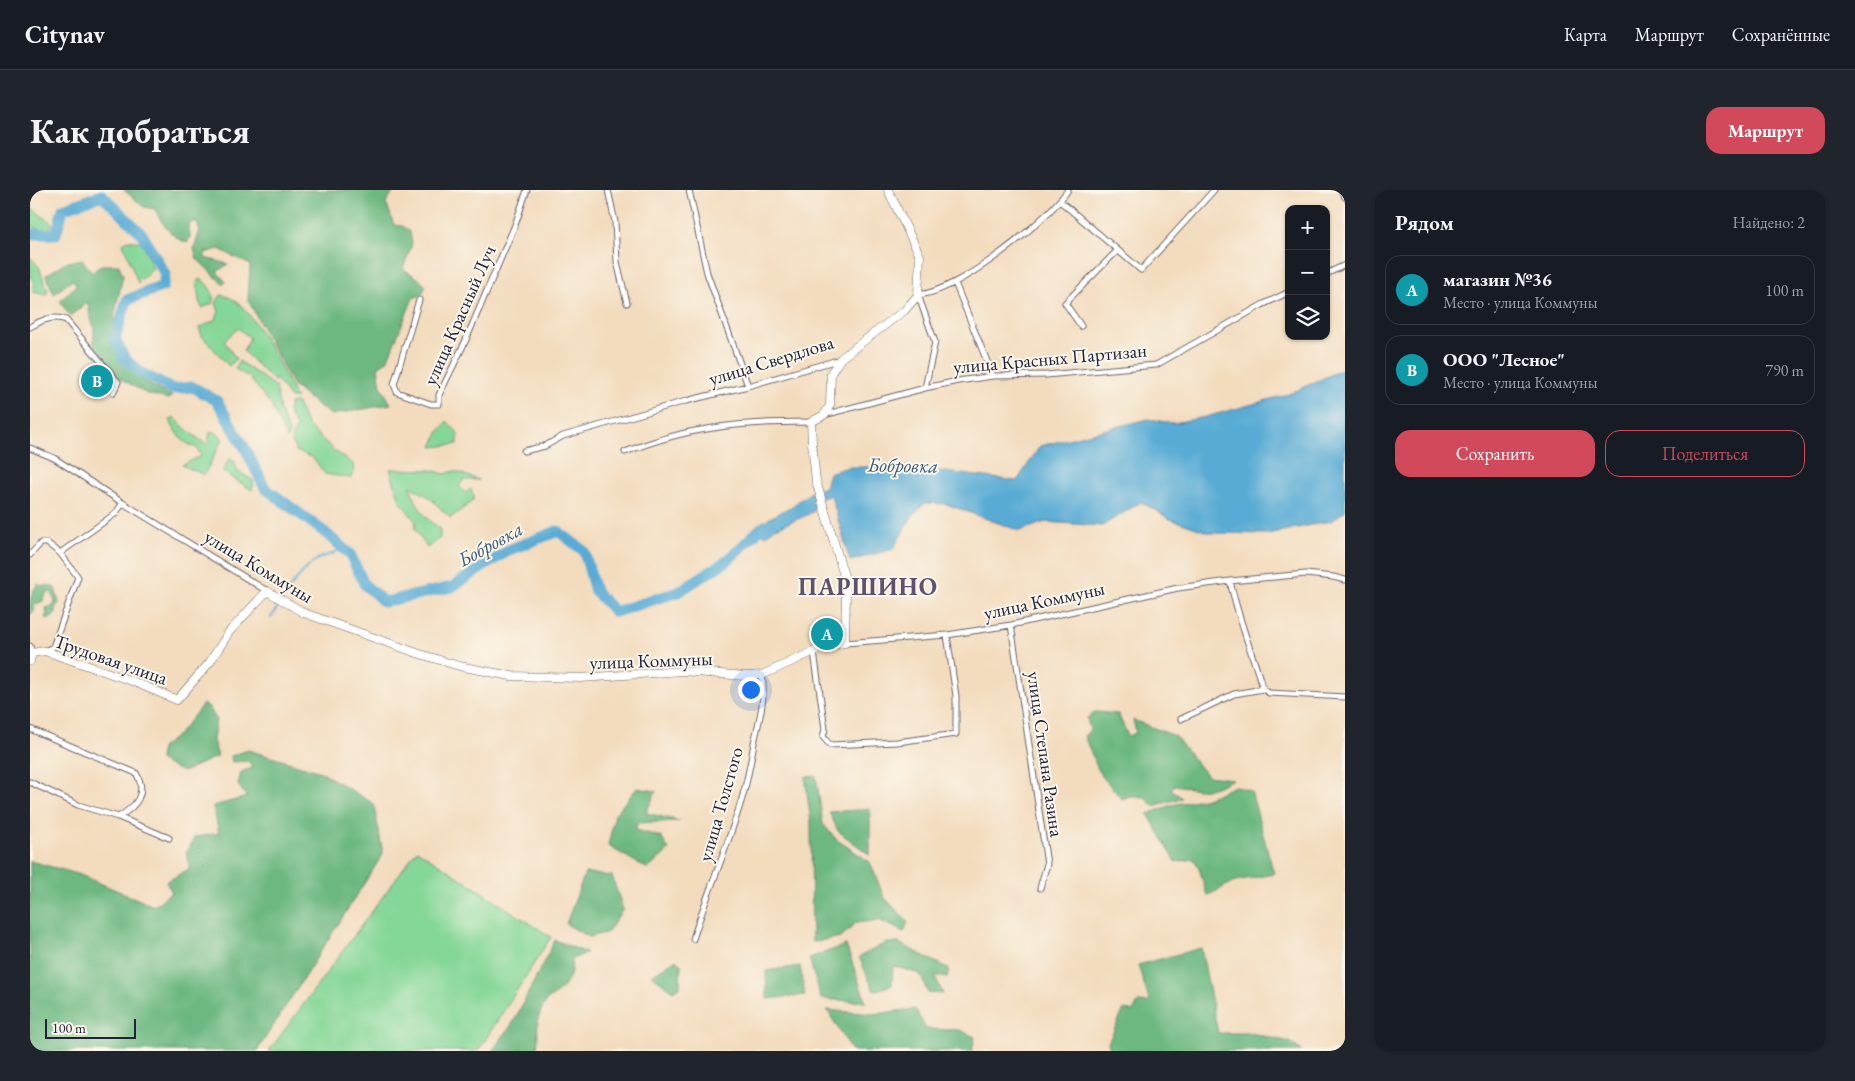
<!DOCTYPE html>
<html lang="ru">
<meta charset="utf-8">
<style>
body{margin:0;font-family:"EB Garamond",serif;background:#20242c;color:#f1f3f6}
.controls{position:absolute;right:15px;top:15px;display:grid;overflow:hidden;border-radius:10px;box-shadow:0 1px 4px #0004}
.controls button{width:45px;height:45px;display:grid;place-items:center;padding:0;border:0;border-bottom:1px solid #363941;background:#171b24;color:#f1f3f6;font:25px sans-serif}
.scale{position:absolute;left:15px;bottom:12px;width:91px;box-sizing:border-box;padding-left:5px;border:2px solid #22223b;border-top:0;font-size:14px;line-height:18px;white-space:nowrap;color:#22223b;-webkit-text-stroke:4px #fbf7ec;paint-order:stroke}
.you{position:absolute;left:720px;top:499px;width:18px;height:18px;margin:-12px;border:4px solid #fff;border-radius:50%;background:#1a73e8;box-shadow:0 0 0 8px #1a73e833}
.badge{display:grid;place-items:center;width:32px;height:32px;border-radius:50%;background:#d1495b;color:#fff;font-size:16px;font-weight:700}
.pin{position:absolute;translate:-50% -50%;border:2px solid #fff;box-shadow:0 1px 5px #0006}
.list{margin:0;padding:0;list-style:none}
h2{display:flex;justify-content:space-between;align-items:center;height:65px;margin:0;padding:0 20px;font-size:21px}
h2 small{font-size:16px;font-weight:400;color:#9ea1a6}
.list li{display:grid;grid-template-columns:32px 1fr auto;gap:15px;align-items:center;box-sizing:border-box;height:70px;margin:0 10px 10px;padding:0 10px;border:1px solid #363941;border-radius:15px}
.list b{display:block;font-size:19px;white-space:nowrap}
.list p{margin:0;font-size:16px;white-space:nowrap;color:#9ea1a6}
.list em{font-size:16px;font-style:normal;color:#9ea1a6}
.actions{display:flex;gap:10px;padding:15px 20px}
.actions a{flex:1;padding:11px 0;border:1px solid #d1495b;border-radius:15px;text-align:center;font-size:18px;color:#d1495b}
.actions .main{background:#d1495b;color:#fff}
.icon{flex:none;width:28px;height:28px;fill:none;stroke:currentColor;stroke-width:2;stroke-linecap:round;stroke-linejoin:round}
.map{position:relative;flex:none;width:1315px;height:861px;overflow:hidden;border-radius:15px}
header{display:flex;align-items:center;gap:30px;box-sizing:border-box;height:70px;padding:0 25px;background:#171b24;border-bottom:1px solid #363941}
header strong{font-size:24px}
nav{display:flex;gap:28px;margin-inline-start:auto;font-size:18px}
.intro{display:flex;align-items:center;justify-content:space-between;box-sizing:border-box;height:120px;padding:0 30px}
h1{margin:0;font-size:35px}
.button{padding:12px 22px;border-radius:15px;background:#d1495b;color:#fff;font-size:18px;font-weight:700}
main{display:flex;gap:30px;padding:0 30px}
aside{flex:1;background:#171b24;border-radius:15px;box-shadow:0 1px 4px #0004}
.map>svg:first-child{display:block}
.green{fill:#85d797;stroke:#547c69}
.forest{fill:#6cb880;stroke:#476d5e}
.water{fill:#59abd4;stroke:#3e6688}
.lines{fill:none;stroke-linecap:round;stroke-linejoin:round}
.stream{stroke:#59abd4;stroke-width:2}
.river{stroke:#59abd4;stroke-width:11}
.street-casing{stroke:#6b6369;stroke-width:7}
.secondary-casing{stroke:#6b6369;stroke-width:9}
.street{stroke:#fff;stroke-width:5}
.secondary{stroke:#fff;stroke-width:8}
.labels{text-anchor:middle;stroke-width:4;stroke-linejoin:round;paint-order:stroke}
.street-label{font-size:19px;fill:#22223b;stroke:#fbf7ec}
.water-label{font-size:20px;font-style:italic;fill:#385978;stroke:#fbf7ec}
.district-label{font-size:24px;font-weight:bold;letter-spacing:1px;fill:#60526e;stroke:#fbf7ec}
</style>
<header>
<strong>Citynav</strong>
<nav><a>Карта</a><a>Маршрут</a><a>Сохранённые</a></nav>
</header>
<div class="intro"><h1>Как добраться</h1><a class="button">Маршрут</a></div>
<main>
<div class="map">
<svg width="1315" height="861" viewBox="0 0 1315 861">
<rect width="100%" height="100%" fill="#fbf7ec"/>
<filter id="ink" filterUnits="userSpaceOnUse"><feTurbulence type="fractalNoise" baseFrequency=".02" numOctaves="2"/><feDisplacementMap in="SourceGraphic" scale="10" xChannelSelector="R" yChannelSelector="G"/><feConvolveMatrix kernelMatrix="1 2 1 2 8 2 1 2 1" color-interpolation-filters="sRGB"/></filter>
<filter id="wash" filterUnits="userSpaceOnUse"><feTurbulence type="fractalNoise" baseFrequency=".0096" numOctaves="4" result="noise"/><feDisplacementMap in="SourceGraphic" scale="20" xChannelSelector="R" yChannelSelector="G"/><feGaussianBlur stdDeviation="1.12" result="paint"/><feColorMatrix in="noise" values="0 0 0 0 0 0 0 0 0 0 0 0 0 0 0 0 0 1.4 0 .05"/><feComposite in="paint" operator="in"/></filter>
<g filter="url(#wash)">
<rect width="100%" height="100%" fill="#f3dcbe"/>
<path class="green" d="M0,17l22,16 -2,6 -7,2 -13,-6z
M98,50l14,2 11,26 -15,15 -15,-40z
M0,67l9,10 9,24 -3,4 -12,-3 1,-8 -4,-9z
M171,89c7,5 14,15 12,24l-11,5 -3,-7 -2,-19z
M191,105c5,1 11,3 15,6 21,16 48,71 60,97h-6l-15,-21v5l-32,-31 7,-13 -12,-10 -14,13 12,18 -7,7 -27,-30 -3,-8 16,-8 4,-8 -3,-9z
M209,171l37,26 4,24 9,21 -2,7 -16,-34 -22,-28 -14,-8z
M266,212l12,24 27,25 18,13 1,8 -3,6 -26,-4 -12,-16 -17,-7c-4,-9 -7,-15 1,-23l-9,-16 2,-9z
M144,227l13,13 20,15 3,-13h6l7,7 -19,36 -22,-10 19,-9 -4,-8c-16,-6 -21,-13 -27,-28z
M417,231l11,12v11l-26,3 6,-14z
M199,268l6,4 2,9 17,10 -2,9 -29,-18z
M360,279l41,1 14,4 9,-3 25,9h-16l-4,6 7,7 5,-4 3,8 -1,4 -23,17 -21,-21 -19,-11c5,16 14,34 30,42v10l-13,10 -12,-19 1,-7 -16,-21z
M387,660l134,87 -73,114h-209z"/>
<path class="forest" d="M94,0h271l-9,12 8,23 8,1 8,6 2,12 -9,25 15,9 8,8 -5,9 -8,3 -26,63 -9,6 3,19 10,18 -60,11 -37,-28 -6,-11 -40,-76 2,-35 -31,-16 -14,4v5l23,6 -11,8 9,10 -3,2 -26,-25 -3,-10 6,-19 -4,-9 -7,3 1,13 -3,6c-15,-5 -26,-20 -32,-34l-11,-2z
M52,69l10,14 8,-8h19l4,11 -9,40 1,10 -5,13c18,32 29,42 62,57l-3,3 -22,-5 -26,-15 -27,-34v-18l-4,-11 -2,-14 -18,14 -10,-15 17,-16 -5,-5 -18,14 -8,-19 19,-12z
M8,394l5,3 5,-2 7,3 4,15 -3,4v7l-3,3 -7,2 -1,-3 2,-1 -1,-7 7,-2 2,-3 -3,-11h-5l-4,9 -9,4 1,4 -5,6c0,-13 0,-22 8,-31z
M173,514l6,3 7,12 -3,22 5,15 -35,16 -23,-11 1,-13 18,-14z
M1066,522l22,2 10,22 8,-3 -3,-13 42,16 32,40 26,3c-25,14 -31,11 -58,6l-4,4 11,9 -29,8 -8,-9 -15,-1 -8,3 -22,-25 -16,-38 6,-6 -3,-12z
M218,560l73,22 53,32 9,50 -126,197h-227v-190l48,13 76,32 18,-14 -6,-10 24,-14 -4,-15 9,-16 24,-4 -6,-27 34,-9 -9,-12 3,-13 11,-4 -3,-7 -17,1 -1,-6z
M786,586l7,48 14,16 33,22 14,35 24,25 -4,10 -25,-12 -23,3 -15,14 -29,5 -1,-119 -6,-46z
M1205,596l16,5 23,83 -39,7 -28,15 -8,-28 -5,-9 -18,3 -28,-48 23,-9 36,-7z
M607,598l19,3 -10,22 34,8 -43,2 -1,7 25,7 8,13 -21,19 -40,-23 7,-32z
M840,619v46l-32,-24 -9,-19z
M555,683l27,3 11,33 -15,23 -19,5 -23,-13z
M525,750l32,13 -15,6c-1,20 -3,24 -18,36 -4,3 -9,6 -11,11 -10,19 -2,28 -7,45h-44l21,-28z
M856,753h13l50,26 -2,9 -13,-3 9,19 -15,-1 -8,-19 -27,-8 -1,19 -18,6 -15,-34z
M816,755l20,57 -45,-3 -12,-41z
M1171,758l17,85h32l40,9 12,9h-191l-3,-8 16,-34 9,3 5,-10 12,1 -12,-38z
M645,770l6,4 -1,23 -7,4 -21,-16z
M770,776l5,29 -38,4 -1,-28z
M885,819l11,20 34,1 15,7 -3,14h-120l-25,-41 46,4z"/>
<path class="water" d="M1315,178v143l-14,10 -63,13 -57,-1 -41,-14 -29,-17 -39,24 -57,-4 -25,9 -74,-27 -21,-1 -14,15 -18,31 -43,12 -19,-66 -11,4 -6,12 -9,5 -32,13 -8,7 -8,-11 35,-19 18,-13 15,-6 4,-14 19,-6h58l111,14 23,-35 108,-27 25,4 33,-6 83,-23z"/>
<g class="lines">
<path class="stream" d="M257,401c9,-10 18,-25 31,-32 11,-6 12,-1 24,-12
M241,428l9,-15"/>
<path class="river" d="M0,43l2,1h24l7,-25 39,-14 40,39 23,40 -2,12 -36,14 -12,39 10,20 15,13 32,17 21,-2 24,14 29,49 19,38 58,43 27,23 14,30 20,18 68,-15 57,-37 49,-19 26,20 11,40 20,21 63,-20 50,-32 31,-30 13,-7"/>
</g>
</g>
<g filter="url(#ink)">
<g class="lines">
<g class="street-casing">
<path id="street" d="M578,0l7,32 2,40 10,41
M659,0l18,83 41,113
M1311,0l4,7
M1030,11l81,69 73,-80
M1296,84l19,-9
M925,93l38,93
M389,110l-25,84 3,8 34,12h8v-9l26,-53 50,-117 12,-35
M1051,136l-16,-23 52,-52
M0,137c12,-7 23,-12 36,-7l52,62 -5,11
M895,198l10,-46 -17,-47c40,-3 127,-72 150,-105
M794,225l101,-27 33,-7 35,-5 53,-1 110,-10 106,-60 27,-13
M0,258l24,10 69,45 144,88
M494,261l21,-5 18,-10 123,-35 62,-15 93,-27
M595,262c26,-10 54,-19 82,-23 34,-6 70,-7 104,-7
M0,365l11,-12h6l13,10
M1200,391c8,37 22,72 33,108
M981,435l36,239 -7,24
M815,453l102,-8 64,-10 167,-37 52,-7 76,-7 27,3 12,3
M0,456l2,7
M15,461l8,-4 25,-70 -18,-24 55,-39 8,-11
M784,462l11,77 -2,8 7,8 67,-3 59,-8v-38l-9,-61
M1151,529l53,-25 29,-5 6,4 76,4
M0,539l106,44c12,20 0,34 -18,44l-40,-12 -48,-23
M88,627l51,21
M663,749c15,-48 36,-95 50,-144 5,-17 8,-35 11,-52 5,-22 12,-46 8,-68"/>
</g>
<g class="secondary-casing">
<path id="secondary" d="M0,471l2,-8 13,-2 87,30 45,19 33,-38 19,-30 38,-41 37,22 113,40 42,13 52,10 70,2 101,-7 64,5 16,-1 66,-30 17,-2 1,-51 -2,-16 -28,-95 -4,-38 -1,-21 13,-7 6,-10 1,-32 10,-15 64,-48 13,-15 2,-39 -32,-66"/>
</g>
<use href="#street" class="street"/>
<use href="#secondary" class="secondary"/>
</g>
</g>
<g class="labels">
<g class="street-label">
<text transform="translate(429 125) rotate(-66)" y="7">улица Красный Луч</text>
<text transform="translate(1020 168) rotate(-5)" y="7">улица Красных Партизан</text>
<text transform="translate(741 170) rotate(-17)" y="7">улица Свердлова</text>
<text transform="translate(229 376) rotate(31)" y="7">улица Коммуны</text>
<text transform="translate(1014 410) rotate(-12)" y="7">улица Коммуны</text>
<text transform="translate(81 469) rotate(19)" y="7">Трудовая улица</text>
<text transform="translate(621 470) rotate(-2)" y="7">улица Коммуны</text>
<text transform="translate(1016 564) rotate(82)" y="7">улица Степана Разина</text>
<text transform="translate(690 614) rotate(-74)" y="7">улица Толстого</text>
</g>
<g class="water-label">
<text transform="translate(873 275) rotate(1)" y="7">Бобровка</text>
<text transform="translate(460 354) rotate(-29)" y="7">Бобровка</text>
</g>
<g class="district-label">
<text x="838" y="405">ПАРШИНО</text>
</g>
</g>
</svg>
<div class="controls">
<button>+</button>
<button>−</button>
<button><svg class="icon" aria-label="layers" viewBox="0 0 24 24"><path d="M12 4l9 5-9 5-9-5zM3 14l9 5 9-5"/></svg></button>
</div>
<div class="scale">100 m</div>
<div class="you"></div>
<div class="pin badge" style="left:797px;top:444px;background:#0f9aa8">A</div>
<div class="pin badge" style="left:67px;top:191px;background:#0f9aa8">B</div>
</div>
<aside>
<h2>Рядом<small>Найдено: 2</small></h2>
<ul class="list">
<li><span class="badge" style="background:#0f9aa8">A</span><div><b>магазин №36</b><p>Место · улица Коммуны</p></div><em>100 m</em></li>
<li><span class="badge" style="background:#0f9aa8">B</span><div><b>ООО &quot;Лесное&quot;</b><p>Место · улица Коммуны</p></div><em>790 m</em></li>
</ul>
<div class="actions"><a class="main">Сохранить</a><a>Поделиться</a></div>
</aside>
</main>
